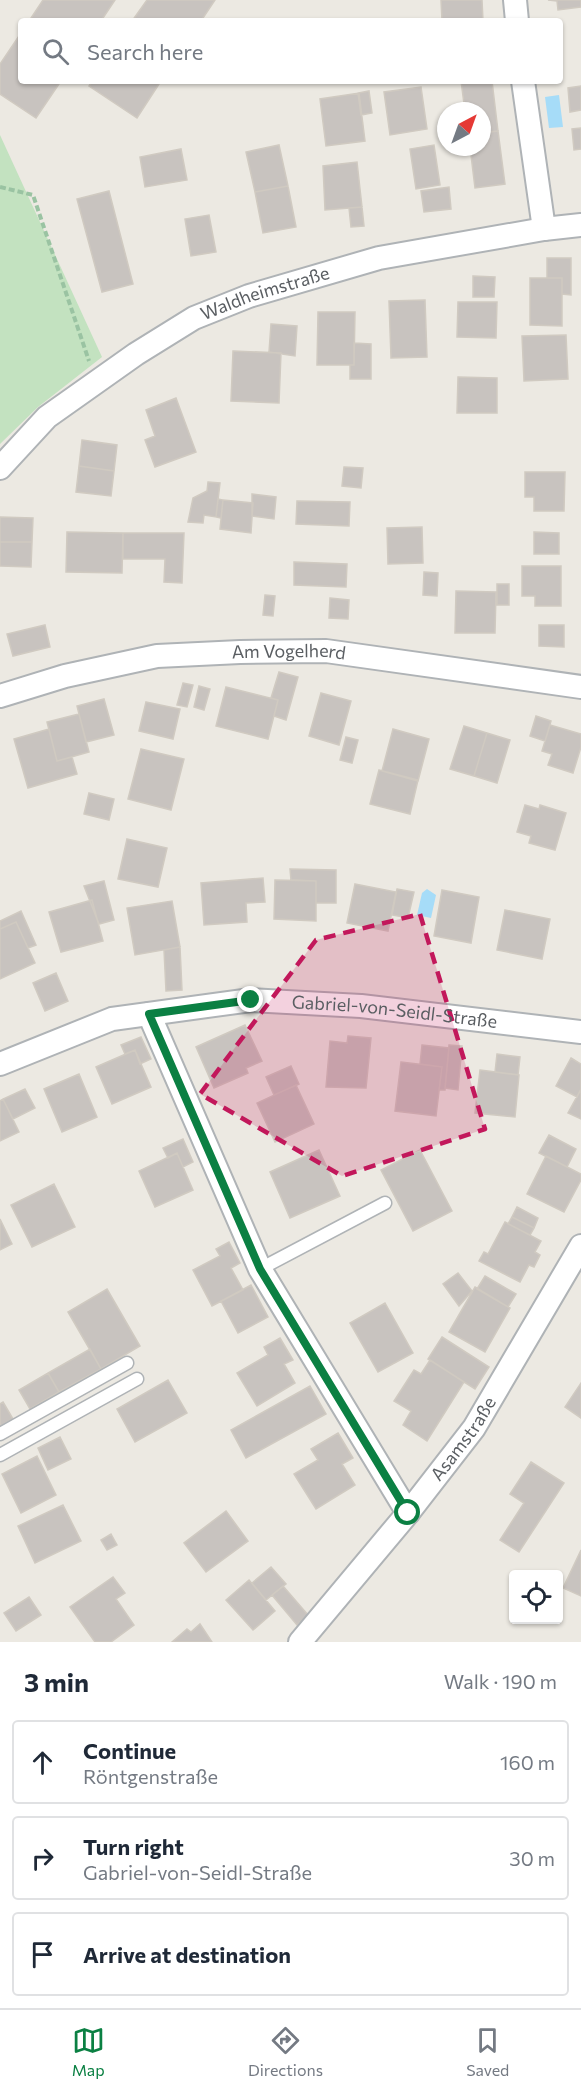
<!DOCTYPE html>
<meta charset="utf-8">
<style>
body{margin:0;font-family:Commissioner,sans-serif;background:#f6f6f7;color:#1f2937}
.controls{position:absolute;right:18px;bottom:18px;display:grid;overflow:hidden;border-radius:6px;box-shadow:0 2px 4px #0004}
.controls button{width:54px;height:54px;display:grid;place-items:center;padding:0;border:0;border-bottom:2px solid #e0e1e3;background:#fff;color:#1f2937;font:30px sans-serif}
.compass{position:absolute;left:437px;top:102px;width:54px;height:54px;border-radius:50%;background:#fff;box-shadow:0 2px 4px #0004;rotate:41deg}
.stop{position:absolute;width:18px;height:18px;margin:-14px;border:4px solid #0b8043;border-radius:50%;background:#fff}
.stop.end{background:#0b8043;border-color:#fff;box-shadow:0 2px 6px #0008}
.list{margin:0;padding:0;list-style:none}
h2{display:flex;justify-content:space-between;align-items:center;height:78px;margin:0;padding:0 24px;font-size:26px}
h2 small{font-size:20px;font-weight:400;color:#747a83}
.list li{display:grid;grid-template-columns:39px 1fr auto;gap:18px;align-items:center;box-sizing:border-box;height:84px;margin:0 12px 12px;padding:0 12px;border:2px solid #e0e1e3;border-radius:6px}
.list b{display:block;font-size:22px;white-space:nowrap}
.list p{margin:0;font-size:20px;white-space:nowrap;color:#747a83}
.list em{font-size:20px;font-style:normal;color:#747a83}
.icon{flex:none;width:33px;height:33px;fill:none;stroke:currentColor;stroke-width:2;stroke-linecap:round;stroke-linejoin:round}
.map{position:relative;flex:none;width:581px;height:1642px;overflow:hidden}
.search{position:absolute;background:#fff;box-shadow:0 2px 4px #0004;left:18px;right:18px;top:18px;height:66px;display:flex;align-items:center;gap:15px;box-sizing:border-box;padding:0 21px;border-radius:6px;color:#747a83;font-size:22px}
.sheet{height:366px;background:#fff}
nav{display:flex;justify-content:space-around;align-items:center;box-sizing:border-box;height:84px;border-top:2px solid #e0e1e3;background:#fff;font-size:16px;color:#747a83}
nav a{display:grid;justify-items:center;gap:3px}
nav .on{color:#0b8043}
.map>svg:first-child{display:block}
.green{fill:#c3e2c0}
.water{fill:#a6dcf8}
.building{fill:#c8c3bf;stroke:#d0cac1;stroke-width:1.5}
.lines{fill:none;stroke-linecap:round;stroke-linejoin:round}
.lane-casing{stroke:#afb3b6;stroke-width:15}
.street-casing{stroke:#afb3b6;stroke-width:26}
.path{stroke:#9ac3a2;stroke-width:4;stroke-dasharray:6 3;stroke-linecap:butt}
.lane{stroke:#fff;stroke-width:12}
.street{stroke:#fff;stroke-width:22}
.route{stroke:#0b8043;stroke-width:8}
.marked{fill:#c2185b;fill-opacity:0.2;stroke:#c2185b;stroke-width:4.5;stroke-dasharray:12 8;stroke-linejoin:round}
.labels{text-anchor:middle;stroke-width:4.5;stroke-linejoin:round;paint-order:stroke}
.street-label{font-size:18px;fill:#5a5e62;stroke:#fff}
</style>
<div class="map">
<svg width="581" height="1642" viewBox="0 0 581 1642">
<rect width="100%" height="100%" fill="#ece9e2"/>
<path class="green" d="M0,135l102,222 -64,50 -38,37z"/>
<path class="water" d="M559,95l4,32 -14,1 -4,-31z
M427,889l9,6 -5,23 -14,-3 5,-22z"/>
<path class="building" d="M43,0h72l-14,21h-72z
M147,0h68l-14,21h-69z
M441,0h41l1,21h-41z
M548,0h33v7l-23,3 -1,-9z
M21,33v48h40l-25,37 -36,-24v-30z
M92,81h69l-24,37 -48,-32z
M461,81h31l6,50 -16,2v-22h-17z
M581,86v24l-11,2 -2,-24z
M421,87l6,42 -37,6 -6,-43z
M369,91l3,22 -11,2 -3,-22z
M359,93l6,48 -39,5 -6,-47z
M581,128v21l-7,1 -2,-21z
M498,131l7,53 -30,4 -5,-41h12v-14z
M279,145l9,41 -33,6 -9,-40z
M434,145l6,40 -24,4 -6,-40z
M181,149l6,31 -42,7 -5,-30z
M357,162l5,45 -37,3 -2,-44z
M288,186l8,41 -33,6 -8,-41z
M449,187l2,22 -27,3 -3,-21z
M109,191l24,93 -31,8 -25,-93z
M362,207l2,19 -13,1 -2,-19z
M209,215l7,37 -25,4 -6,-37z
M547,258h24v37l-9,-1v-16h-15z
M473,276l22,1 -1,20h-21z
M530,278h32v48l-32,-1z
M425,300l2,57 -36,1 -2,-57z
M458,302h39l-1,36 -39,-1z
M318,312h37l-1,53h-37z
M271,324l26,2 -2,30 -26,-4z
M566,335l2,44 -44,2 -2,-45z
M354,343l17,1v35h-21v-14h4z
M233,351l48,2 -2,50 -48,-2z
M458,377l39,1v35h-40z
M176,398l20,54 -41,15 -10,-27 10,-4 -9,-26z
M82,440l35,5 -3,26 -35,-5z
M79,466l35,5 -3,25 -35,-4z
M344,467l19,1 -2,20 -19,-2z
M525,472h40l-1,39h-30v-14h-9z
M208,482l12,1 -4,34 -12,-2 -1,8 -15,-1 5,-24 14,-7z
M252,494l24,3 -2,22 -22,-3z
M218,499l5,1 -2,18 -5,-1z
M223,500l30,3 -2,30 -31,-4z
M297,501l53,1 -1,24 -53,-2z
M0,517l33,1 -1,24h-32z
M422,527l1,36 -35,1 -1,-36z
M67,532l56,1 -1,40 -56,-1z
M534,532l25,1v21h-25z
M123,533h61l-2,50 -18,-1 1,-23h-42z
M0,542h32l-1,25 -31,-1z
M294,562l53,2 -1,23 -52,-2z
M522,566h39v40h-26v-10h-13z
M424,572l14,1 -1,23 -14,-1z
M497,584h12v21h-12z
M456,591l40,1 -1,41h-40z
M265,595l10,1 -2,20 -10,-1z
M330,598l19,2 -1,19 -19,-1z
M45,625l5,22 -37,9 -6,-22z
M539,625h25v22l-25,-1z
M279,672l19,5 -12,43 -12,-4 4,-16 -7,-2z
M183,683l10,2 -6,22 -10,-2z
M199,686l11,3 -6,21 -10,-3z
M226,687l52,13 -10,39 -52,-13z
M321,693l30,8 -12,44 -30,-9z
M104,699l10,36 -28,7 -9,-36z
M146,702l34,7 -7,30 -34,-8z
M79,714l10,38 -32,9 -10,-39z
M536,716l15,5 -6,20 -15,-5z
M550,725l31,9v13l-8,26 -25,-8 4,-11 -10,-3z
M464,726l23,7 -13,43 -24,-7z
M49,729l8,32 15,-4 5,17 -49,14 -14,-49z
M393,729l36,10 -11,42 -36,-10z
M487,733l23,7 -13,43 -23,-7z
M346,737l12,3 -6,23 -12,-3z
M141,749l43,10 -13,51 -43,-11z
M379,770l39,10 -8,34 -40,-10z
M89,793l25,6 -5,21 -25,-6z
M525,805l14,4 1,-4 26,8 -11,37 -26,-7 2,-7 -14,-4z
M127,839l40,9 -9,39 -40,-8z
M290,869l46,1v33h-20v-22l-25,-1z
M263,878l2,24 -19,1 1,19 -43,3 -3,-42z
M275,880l41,1v40l-42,-2z
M104,881l10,39 -15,4 -15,-38z
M355,884l41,8 -8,39 -41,-8z
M397,889l17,3 -6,26 -16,-3z
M442,890l37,7 -8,46 -37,-7z
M92,900l11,41 -42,11 -12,-40z
M172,901l8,46 -45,8 -8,-47z
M505,910l45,9 -8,40 -45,-9z
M21,911l15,34 -8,3 -12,-26 -16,7v-8z
M16,922l19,41 -35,16v-50z
M180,947l2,43 -16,1 -2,-41z
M56,973l12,28 -23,10 -12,-28z
M245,1025l17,36 -16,7 2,5 -34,15 -18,-41z
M348,1036l23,2 -5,50 -40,-1 4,-46 17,2z
M141,1037l10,22 -11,5 -5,-14 -10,4 -4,-9z
M422,1045l27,3 -4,42h-6l3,-23 -22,-3z
M449,1045l13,1 -4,44 -13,-2z
M135,1050l16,37 -39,17 -16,-37z
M497,1054l23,3 -2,18 -23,-3z
M571,1058l10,6v25l-4,8 -21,-11z
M401,1062l41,5 -6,49 -41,-5z
M291,1066l8,18 -25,11 -8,-18z
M480,1070l39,5 -4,42 -40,-4z
M79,1074l18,43 -35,15 -18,-43z
M296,1085l18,39 -39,18 -18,-39z
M25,1089l10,19 -22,11 -10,-20z
M581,1089v30l-13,-6z
M3,1099l16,33 -19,9v-40z
M549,1135l27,14 -9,18 -28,-14z
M183,1139l10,23 -10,5 -6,-14 -9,5 -5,-10z
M319,1150l21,46 -50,22 -20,-46z
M420,1150l32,61 -39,20 -32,-61z
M177,1153l16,37 -38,17 -16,-36z
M546,1156l35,18v6l-17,32 -37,-18z
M54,1184l21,43 -43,20 -21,-42z
M517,1207l21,11 -4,10 -22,-11z
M512,1217l22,11 -4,7 -22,-11z
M0,1219l12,25 -12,6z
M505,1222l36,19 -6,11 5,3 -6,12 -5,-2 -9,17 -41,-21 5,-9 4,2z
M229,1242l11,21 -9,5 12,22 -31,16 -19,-36 27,-14 -4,-7z
M458,1273l14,18 -13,15 -16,-22z
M485,1276l31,18 -8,13 -31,-18z
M251,1285l17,32 -30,16 -17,-32z
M475,1287l35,21 -25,44 -36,-20z
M107,1289l33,57 -39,23 -33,-57z
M385,1303l28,50 -35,19 -28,-49z
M442,1337l47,30 -14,22 -47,-30z
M280,1338l13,22 -9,4 11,19 -38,23 -20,-33 31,-18 -4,-8z
M90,1349l11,20 -42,23 -11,-19z
M430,1360l34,22 -37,59 -24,-16 8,-14 -17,-10 20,-31 7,4z
M48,1373l11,19 -29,17 -11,-19z
M168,1380l19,33 -52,29 -18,-33z
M581,1383v35l-16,-11z
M310,1386l16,28 -80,44 -15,-28z
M3,1402l10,17 -13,7v-22z
M338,1433l15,25 -11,6 13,21 -39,24 -22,-35 24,-14 -7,-11z
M60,1437l11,22 -23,11 -10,-22z
M37,1456l19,39 -35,18 -19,-39z
M531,1462l33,21 -45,69 -19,-12 24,-37 -14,-9z
M63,1505l18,36 -46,22 -17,-37z
M226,1511l22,30 -42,31 -22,-29z
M111,1534l6,11 -10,5 -6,-10z
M581,1550v46l-18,-8z
M271,1567l15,17 -20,16 -14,-17z
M113,1577l12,16 -9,6 18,26 -23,17h-16l-25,-35z
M249,1580l26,31 -22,19 -27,-30z
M283,1586l25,29 -11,10 -25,-30z
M29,1597l12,18 -25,16 -12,-18z
M200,1624l12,18h-40l15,-13 4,3z"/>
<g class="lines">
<g class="lane-casing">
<path id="lane" d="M260,1269l125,-66
M0,1434l127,-71
M0,1455l137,-76"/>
</g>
<g class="street-casing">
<g id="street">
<path d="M515,0l2,21"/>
<path d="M523,81l21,148"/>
<path id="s1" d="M0,468l47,-51 89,-63 58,-36 55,-22 130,-38 165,-29 37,-4"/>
<path id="s2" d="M0,696l65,-20 92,-20 83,-4 86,-1 255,36"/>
<path d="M149,1014l111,255 148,244"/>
<path id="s3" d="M0,1064l112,-45 139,-19 110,6 220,26"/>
<path id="s4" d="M300,1642l108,-129 66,-85 107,-182"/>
</g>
</g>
<path class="path" d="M0,187l33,8 56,166"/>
<use href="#lane" class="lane"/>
<use href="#street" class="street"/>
</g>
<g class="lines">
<path class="route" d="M251,1000l-102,14 111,255 148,244"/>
</g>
<path class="marked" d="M420,914l65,215 -143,47 -142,-82 116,-154z"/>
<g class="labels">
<g class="street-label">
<text dy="6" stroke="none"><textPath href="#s1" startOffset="322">Waldheimstraße</textPath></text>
<text dy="6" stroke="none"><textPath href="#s2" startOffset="294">Am Vogelherd</textPath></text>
<text dy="6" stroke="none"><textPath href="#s3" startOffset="405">Gabriel-von-Seidl-Straße</textPath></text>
<text dy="6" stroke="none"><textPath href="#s4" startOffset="261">Asamstraße</textPath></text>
</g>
</g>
</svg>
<div class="controls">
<button><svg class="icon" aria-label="locate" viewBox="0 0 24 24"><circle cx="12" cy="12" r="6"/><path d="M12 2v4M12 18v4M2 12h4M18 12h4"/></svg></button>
</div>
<svg class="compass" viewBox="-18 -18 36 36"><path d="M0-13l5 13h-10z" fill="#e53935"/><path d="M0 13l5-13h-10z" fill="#747a83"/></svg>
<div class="stop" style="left:408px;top:1513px"></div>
<div class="stop end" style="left:251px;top:1000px"></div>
<div class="search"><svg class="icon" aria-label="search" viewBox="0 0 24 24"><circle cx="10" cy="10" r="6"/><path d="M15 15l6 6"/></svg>Search here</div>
</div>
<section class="sheet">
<h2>3 min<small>Walk · 190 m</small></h2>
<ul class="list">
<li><svg class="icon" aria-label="ahead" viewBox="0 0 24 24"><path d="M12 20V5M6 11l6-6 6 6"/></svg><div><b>Continue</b><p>Röntgenstraße</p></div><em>160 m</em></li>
<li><svg class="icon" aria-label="right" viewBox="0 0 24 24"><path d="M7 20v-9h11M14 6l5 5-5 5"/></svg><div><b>Turn right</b><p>Gabriel-von-Seidl-Straße</p></div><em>30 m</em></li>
<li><svg class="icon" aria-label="arrive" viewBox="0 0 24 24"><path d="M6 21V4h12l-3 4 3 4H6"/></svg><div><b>Arrive at destination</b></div></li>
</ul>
</section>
<nav>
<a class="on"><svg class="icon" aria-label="map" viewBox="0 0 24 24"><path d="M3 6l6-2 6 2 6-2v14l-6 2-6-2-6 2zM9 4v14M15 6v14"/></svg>Map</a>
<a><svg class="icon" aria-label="directions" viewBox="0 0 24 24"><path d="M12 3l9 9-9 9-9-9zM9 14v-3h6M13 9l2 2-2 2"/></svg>Directions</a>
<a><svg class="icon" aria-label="saved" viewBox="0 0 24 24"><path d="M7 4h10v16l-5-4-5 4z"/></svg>Saved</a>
</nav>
